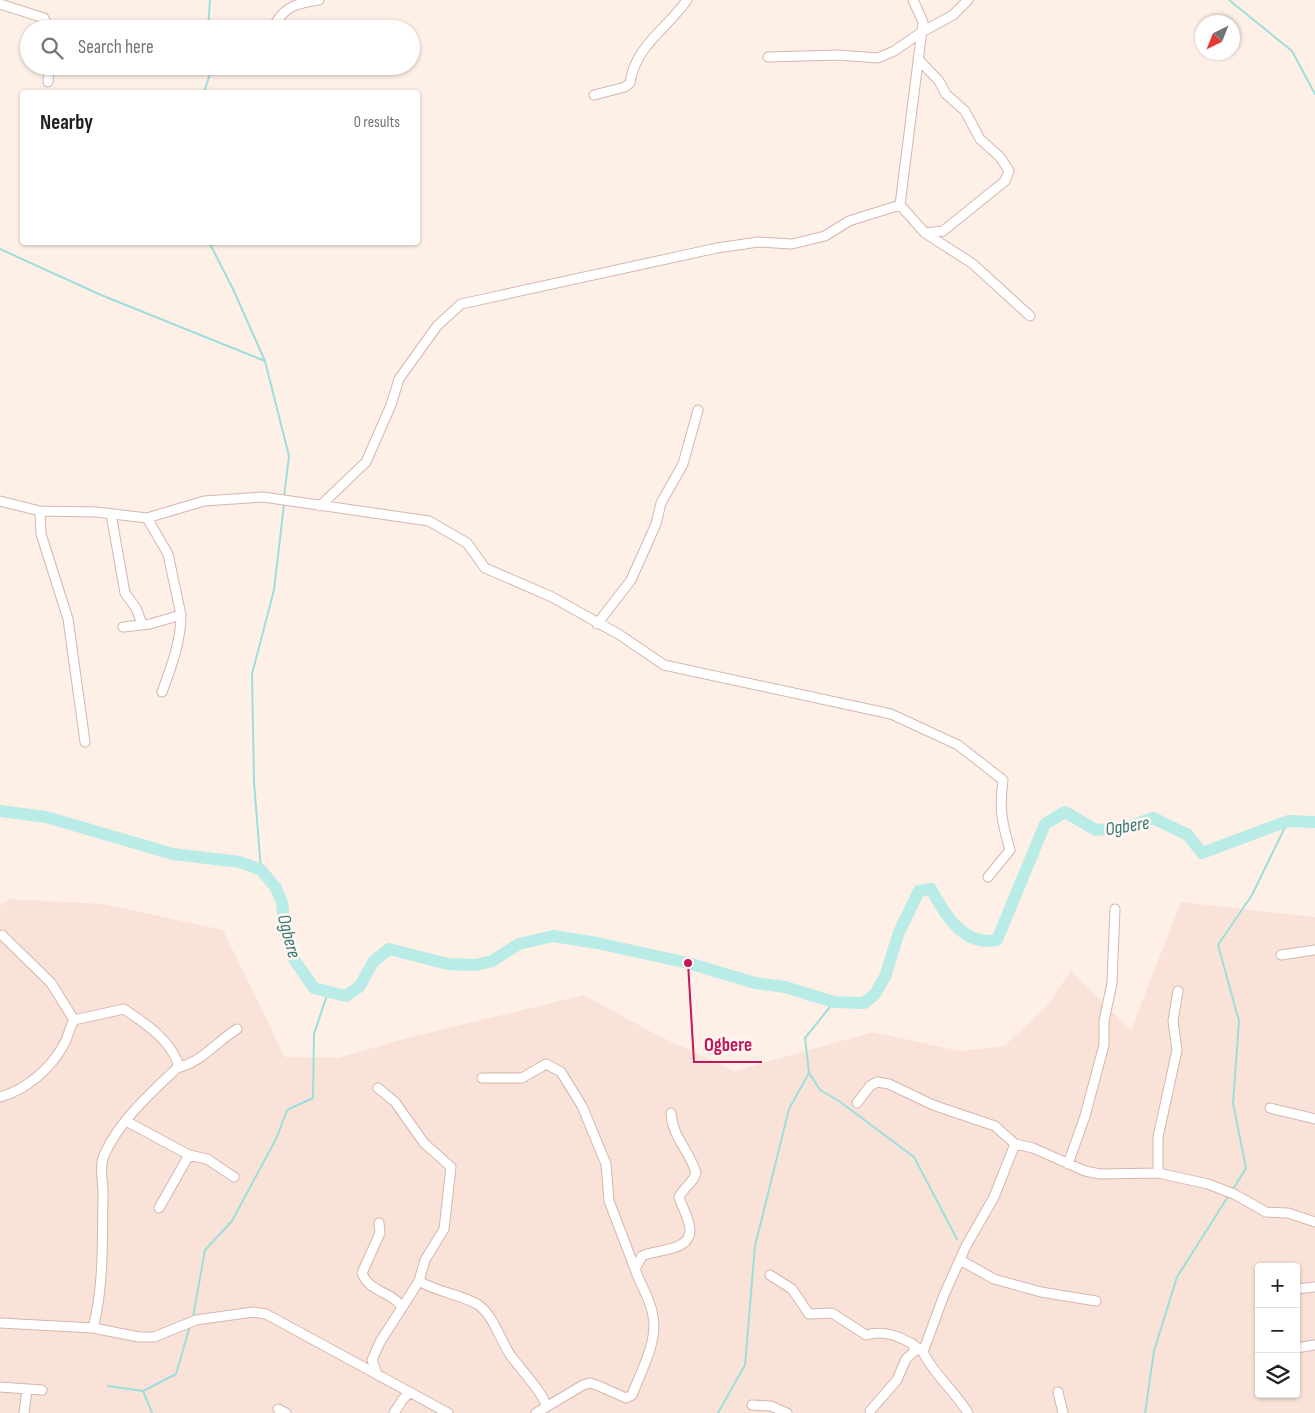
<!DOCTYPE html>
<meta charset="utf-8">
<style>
body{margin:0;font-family:"Sofia Sans Condensed",sans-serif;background:#f6f6f6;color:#202124}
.controls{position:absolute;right:15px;bottom:15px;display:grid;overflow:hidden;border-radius:5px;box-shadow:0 1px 4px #0004}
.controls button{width:45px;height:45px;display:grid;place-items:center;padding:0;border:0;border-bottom:1px solid #e0e0e0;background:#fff;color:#202124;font:25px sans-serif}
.compass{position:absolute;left:1195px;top:15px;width:45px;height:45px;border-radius:50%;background:#fff;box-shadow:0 1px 4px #0004;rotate:223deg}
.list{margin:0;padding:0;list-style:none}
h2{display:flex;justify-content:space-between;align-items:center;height:65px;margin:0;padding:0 20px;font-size:21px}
h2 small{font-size:16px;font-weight:400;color:#757577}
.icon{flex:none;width:28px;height:28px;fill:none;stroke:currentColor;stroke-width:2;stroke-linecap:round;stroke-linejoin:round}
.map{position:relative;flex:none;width:1315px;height:1413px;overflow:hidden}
.search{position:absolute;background:#fff;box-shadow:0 1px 4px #0004;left:20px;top:20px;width:400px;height:55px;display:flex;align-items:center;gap:12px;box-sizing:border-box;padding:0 18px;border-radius:28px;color:#757577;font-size:19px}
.panel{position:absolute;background:#fff;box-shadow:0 1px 4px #0004;left:20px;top:90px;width:400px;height:155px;border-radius:5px}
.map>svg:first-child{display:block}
.residential{fill:#f9e3d8;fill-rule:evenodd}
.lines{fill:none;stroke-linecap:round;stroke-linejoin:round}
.stream{stroke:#9ededa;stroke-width:2}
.river{stroke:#b9ebe7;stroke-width:12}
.minor-casing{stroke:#d5b6ae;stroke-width:11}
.minor{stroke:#fff;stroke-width:9}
.labels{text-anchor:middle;stroke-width:5;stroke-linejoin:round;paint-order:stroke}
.water-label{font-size:19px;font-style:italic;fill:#367b77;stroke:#fff6f0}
.leader{fill:none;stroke:#c2185b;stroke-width:2}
.callout-dot{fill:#c2185b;stroke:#fff6f0;stroke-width:2}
.callout-label{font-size:19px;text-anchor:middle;font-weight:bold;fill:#c2185b;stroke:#fff6f0;stroke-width:5;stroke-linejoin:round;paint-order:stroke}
</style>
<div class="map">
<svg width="1315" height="1413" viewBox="0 0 1315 1413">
<rect width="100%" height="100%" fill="#fef0e7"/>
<path class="residential" d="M9,899l95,5 119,26 62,127 53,1 69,-20 177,-43 73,40 78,36 138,-39 87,19 44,-5 41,-38 26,-37 60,59 50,-128 134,15v496h-1315v-507zM1259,1267h37v127h-37z"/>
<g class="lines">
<path class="stream" d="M1229,0l63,51 23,43
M208,29l2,-29
M204,92l6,-18v-8
M209,242l24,47 32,72 24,95 -5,41
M0,249l101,46 164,66
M261,870l-7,-88 -2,-108 22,-84 10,-86
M809,1073l11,17 19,11 75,56 43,82
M1232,1191l14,-23 -13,-65 6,-82 -21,-76 34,-50 36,-74
M193,1317l12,-67 27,-29 45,-84 10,-27 26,-12 1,-64 14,-42
M108,1386l35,5 33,-17 14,-48
M143,1391l9,22
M718,1413l27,-48 10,-119 34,-137 20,-36 -4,-35 29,-36
M1145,1413l9,-62 23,-74 52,-82"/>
<path class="river" d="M0,811l46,6 127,37 67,8 21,8 15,18 6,14 3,31 10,28 19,27 32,8 14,-10 13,-24 16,-13 59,15 28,1 16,-4 27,-17 34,-8 44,7 91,20 67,20 30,4 49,15 30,1 11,-9 10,-17 14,-45 20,-41 12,-2c14,26 33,58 66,51l48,-116 20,-12 31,18 32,-3 25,-9 35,17 14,18 86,-32 27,1"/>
<g class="minor-casing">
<path id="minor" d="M913,0l10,22 -23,183 25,28 48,31 57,52
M0,4l44,14 5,11
M276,29l-1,-5c11,-19 24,-21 44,-24
M768,57l70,-2 40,3 16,-7 28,-19 31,-17 15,-15
M918,59l21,22 7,13 19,17 15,28 20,18 9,14 -4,10 -62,50 -18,2
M48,82l1,-16
M594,95l31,-8 5,-4c5,-37 37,-54 57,-83
M0,501l40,10 56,1 51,6 57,-17 59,-4 166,24 38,22 18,25 67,29 68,38 44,30 227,49 67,31 45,35c-4,28 -1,43 7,70l-22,27
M320,506l46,-44 25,-57 8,-26 38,-53 24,-22 256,-56 41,-6 34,2 33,-8 24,-15 51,-16
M40,511l1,23 27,85 17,123
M111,514l14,79 11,15 6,16
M147,518l21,36 13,61c0,26 -10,53 -19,77
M597,624l34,-44 25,-56 5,-21 22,-39 15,-54
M123,627l27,-3 31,-9
M1281,955l34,-5
M177,1068c25,-6 39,-26 60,-39
M482,1078h40l24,-14 15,8 21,34 24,58 3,37 26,68
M0,1097c26,-7 50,-28 63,-51 5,-8 6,-17 11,-26l-23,-37 -49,-48
M857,1103l13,-17 7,-4 12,2 44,21 62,21 20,18 18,4 52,23 15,3 58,-1 50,11 26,10 32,18 22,1 27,9
M1270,1108l45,11
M126,1121l63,34 -30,53
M189,1155l18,4 27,18
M1068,1164l17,-48 19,-71v-24l8,-38 3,-74
M1158,1173v-36l19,-87 -4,-29 5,-30
M379,1223l1,10 -18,40c7,19 29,18 40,34
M960,1260l34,19 47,13 55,9
M770,1275l22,14 17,25 23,-1 34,22c20,-6 41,4 57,17
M419,1281c18,11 40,13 58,23 16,10 23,36 34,52 8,11 34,39 35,50
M1296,1289l19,-2
M0,1323l93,5c11,-42 9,-86 10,-130 1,-15 -5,-31 2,-45 16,-34 46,-60 72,-85l1,-5c-10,-25 -32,-39 -54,-54l-50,11
M93,1328l46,9h15l42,-17 57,-8 13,2 182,99
M1296,1348l19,-3
M377,1374l-5,-14 8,-18 39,-61 6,-21 19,-31 7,-62 -27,-24 -29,-41 -17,-14
M0,1387l42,3
M1058,1392l5,21
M752,1405l19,1 16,7
M278,1409l8,4
M870,1411l27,-31 9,-21 9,-8 -3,-8
M24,1413l3,-23
M394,1413l9,-14 7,-7
M536,1413l47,-28 7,-2 9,3 27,12 6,-3c9,-24 26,-53 21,-79 -2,-16 -13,-32 -18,-47l7,-13c14,-7 48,-4 48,-26 0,-10 -8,-23 -11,-33 5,-10 14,-14 17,-24 -6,-22 -24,-36 -25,-60
M968,1413c-13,-22 -34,-38 -45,-61l21,-57 22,-49 28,-49 21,-53"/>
</g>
<use href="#minor" class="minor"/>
</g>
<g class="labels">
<g class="water-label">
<text transform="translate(1127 825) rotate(-9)" y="7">Ogbere</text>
<text transform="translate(290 936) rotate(75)" y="7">Ogbere</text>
</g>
</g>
<path class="leader" d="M688 963L694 1062H762"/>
<circle class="callout-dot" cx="688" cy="963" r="5"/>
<g class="callout-label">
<text x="728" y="1051">Ogbere</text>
</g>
</svg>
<div class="controls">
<button>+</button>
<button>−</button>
<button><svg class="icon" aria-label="layers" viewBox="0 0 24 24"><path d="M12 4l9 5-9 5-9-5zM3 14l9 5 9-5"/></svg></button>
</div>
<svg class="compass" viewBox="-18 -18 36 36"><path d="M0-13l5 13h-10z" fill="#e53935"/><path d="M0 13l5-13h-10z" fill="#757577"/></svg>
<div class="search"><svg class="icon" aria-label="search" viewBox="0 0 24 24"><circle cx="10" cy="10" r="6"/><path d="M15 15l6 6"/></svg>Search here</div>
<section class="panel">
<h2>Nearby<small>0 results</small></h2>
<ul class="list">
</ul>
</section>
</div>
